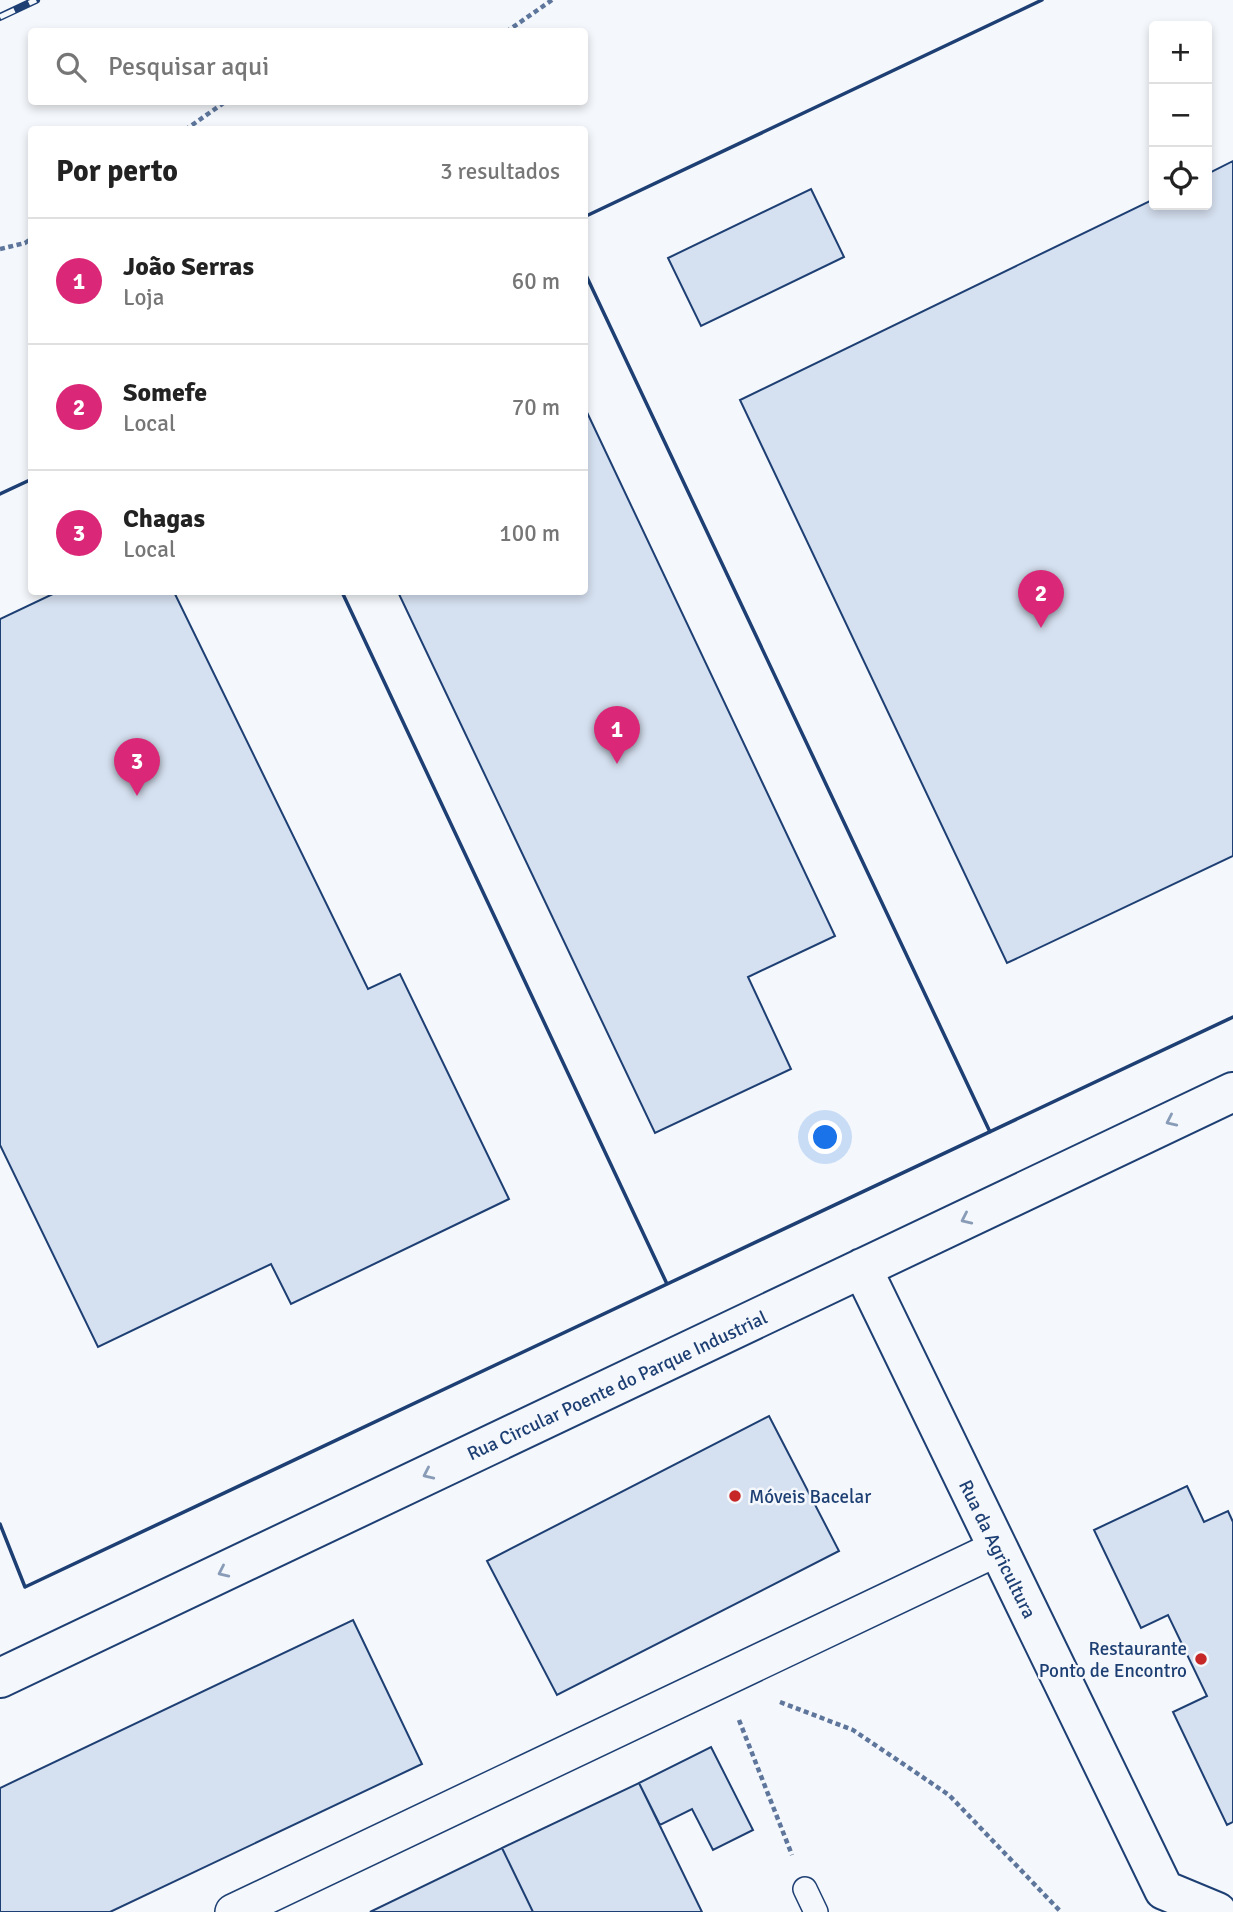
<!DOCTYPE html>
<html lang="pt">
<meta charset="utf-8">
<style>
body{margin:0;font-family:Signika,sans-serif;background:#f2f2f2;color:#222}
.controls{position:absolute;right:21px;top:21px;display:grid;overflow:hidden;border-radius:7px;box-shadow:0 4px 10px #0003}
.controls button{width:63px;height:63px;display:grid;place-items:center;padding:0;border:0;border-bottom:2px solid #e0e0e0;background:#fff;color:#222;font:35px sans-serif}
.you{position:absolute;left:826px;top:1138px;width:24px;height:24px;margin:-18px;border:5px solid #fff;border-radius:50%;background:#1a73e8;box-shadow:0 0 0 10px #1a73e833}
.badge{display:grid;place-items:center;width:46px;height:46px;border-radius:50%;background:#db2777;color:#fff;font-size:23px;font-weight:700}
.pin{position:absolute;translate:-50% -58px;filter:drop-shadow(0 2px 4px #0008)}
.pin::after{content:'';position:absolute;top:37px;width:24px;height:21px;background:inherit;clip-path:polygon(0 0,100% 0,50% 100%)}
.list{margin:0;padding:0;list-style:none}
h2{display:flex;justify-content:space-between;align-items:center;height:91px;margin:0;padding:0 28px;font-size:30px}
h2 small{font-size:23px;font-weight:400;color:#767676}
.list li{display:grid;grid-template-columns:46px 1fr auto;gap:21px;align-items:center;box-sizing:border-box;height:126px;padding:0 28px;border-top:2px solid #e0e0e0}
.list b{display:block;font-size:26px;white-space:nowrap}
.list p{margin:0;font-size:23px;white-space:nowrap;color:#767676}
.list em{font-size:23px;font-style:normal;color:#767676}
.icon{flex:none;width:38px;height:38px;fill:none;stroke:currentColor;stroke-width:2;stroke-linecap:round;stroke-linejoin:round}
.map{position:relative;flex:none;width:1233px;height:1912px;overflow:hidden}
.search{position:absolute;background:#fff;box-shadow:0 4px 10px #0003;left:28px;top:28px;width:560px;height:77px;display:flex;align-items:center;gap:18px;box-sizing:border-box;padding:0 24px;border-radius:7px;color:#767676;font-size:26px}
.panel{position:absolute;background:#fff;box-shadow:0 4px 10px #0003;left:28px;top:126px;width:560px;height:469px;border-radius:7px}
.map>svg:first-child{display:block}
.building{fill:#d5e0f0;stroke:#1d3f73;stroke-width:2}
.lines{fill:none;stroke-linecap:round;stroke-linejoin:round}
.service-casing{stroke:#1d3f73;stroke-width:26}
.pedestrian-casing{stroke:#1d3f73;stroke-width:38}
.minor-casing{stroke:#1d3f73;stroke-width:42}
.path{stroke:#5e769c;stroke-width:4.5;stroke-dasharray:5 3.5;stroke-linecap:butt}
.service{stroke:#f4f7fb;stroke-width:23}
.pedestrian{stroke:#f4f7fb;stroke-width:35}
.minor{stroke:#f4f7fb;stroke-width:38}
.rail-casing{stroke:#1d3f73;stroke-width:8}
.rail{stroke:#f4f7fb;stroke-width:5;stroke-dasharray:16;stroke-linecap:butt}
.wall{stroke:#1d3f73;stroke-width:3.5}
.oneway{stroke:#889bb7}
.poi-dot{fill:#c62828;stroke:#f4f7fb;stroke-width:2.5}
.labels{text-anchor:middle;stroke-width:5;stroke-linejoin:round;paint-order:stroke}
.street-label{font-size:19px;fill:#1d3f73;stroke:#f4f7fb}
.poi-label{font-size:19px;fill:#1d3f73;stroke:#f4f7fb;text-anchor:start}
</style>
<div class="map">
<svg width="1233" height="1912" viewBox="0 0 1233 1912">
<rect width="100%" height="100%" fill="#f4f7fb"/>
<path class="building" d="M1233,161v695l-226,107 -267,-563 414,-201v6h53v-31z
M811,189l33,68 -143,69 -33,-68z
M584,406l251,530 -87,41 43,92 -136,64 -257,-541h186z
M57,592h117l194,397 32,-15 109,225 -218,105 -20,-40 -173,83 -98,-202v-526z
M769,1416l70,135 -282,144 -70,-134z
M1187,1486l17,36 24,-11 5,11v300l-6,3 -54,-113 34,-16 -39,-81 -27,13 -47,-98z
M353,1620l69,144 -312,148h-110v-124z
M711,1747l42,83 -40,20 -21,-41 -32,16 -21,-42z
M639,1783l63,129h-169l-31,-64z
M502,1848l31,64h-163z"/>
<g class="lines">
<g class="service-casing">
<path id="service" d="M805,1889l11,23"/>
</g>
<g class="pedestrian-casing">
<path id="pedestrian" d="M233,1912l765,-364"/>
</g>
<g class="minor-casing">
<path id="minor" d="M862,1268l302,622 53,22
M0,1678l1233,-586"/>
</g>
<path class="path" d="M506,32l46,-32
M185,130l40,-28
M0,249l25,-6 7,-5
M780,1702l73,28 96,65 112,117
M739,1720l53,135"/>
<use href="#service" class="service"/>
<use href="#pedestrian" class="pedestrian"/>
<use href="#minor" class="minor"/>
<g class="rail-casing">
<path id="rail" d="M0,17l36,-17"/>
</g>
<use href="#rail" class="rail"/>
<path class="wall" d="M584,217l458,-217
M584,271l406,861
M0,494l32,-15
M342,592l325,692
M0,1524l25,63 1208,-570"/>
</g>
<defs><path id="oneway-chevron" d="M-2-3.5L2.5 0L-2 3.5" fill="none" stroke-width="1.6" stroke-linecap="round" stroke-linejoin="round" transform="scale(1.75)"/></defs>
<g class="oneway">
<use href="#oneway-chevron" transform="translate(1171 1121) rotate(155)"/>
<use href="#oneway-chevron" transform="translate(966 1219) rotate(155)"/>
<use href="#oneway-chevron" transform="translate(428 1474) rotate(155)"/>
<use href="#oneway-chevron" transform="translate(223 1572) rotate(155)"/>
</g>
<g class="poi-dot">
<circle cx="735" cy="1496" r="7"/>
<circle cx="1201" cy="1659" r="7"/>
</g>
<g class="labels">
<g class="street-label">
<text transform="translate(617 1385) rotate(-25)" y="7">Rua Circular Poente do Parque Industrial</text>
<text transform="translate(998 1549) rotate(64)" y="7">Rua da Agricultura</text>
</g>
<g class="poi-label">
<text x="749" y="1503">Móveis Bacelar</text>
<text x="1187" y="1655" text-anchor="end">Restaurante<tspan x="1187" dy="22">Ponto de Encontro</tspan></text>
</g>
</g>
</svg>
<div class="controls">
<button>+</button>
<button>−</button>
<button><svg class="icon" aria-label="locate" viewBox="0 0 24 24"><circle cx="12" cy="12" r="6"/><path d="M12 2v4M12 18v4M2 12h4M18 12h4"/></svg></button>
</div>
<div class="you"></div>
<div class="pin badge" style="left:617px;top:764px">1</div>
<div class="pin badge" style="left:1041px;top:628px">2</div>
<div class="pin badge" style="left:137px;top:796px">3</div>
<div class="search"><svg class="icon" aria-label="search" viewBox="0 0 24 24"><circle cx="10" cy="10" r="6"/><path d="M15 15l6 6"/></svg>Pesquisar aqui</div>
<section class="panel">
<h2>Por perto<small>3 resultados</small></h2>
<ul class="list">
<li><span class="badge">1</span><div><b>João Serras</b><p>Loja</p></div><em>60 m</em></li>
<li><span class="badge">2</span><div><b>Somefe</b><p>Local</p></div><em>70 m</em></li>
<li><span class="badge">3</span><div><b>Chagas</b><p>Local</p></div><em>100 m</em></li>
</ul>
</section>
</div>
